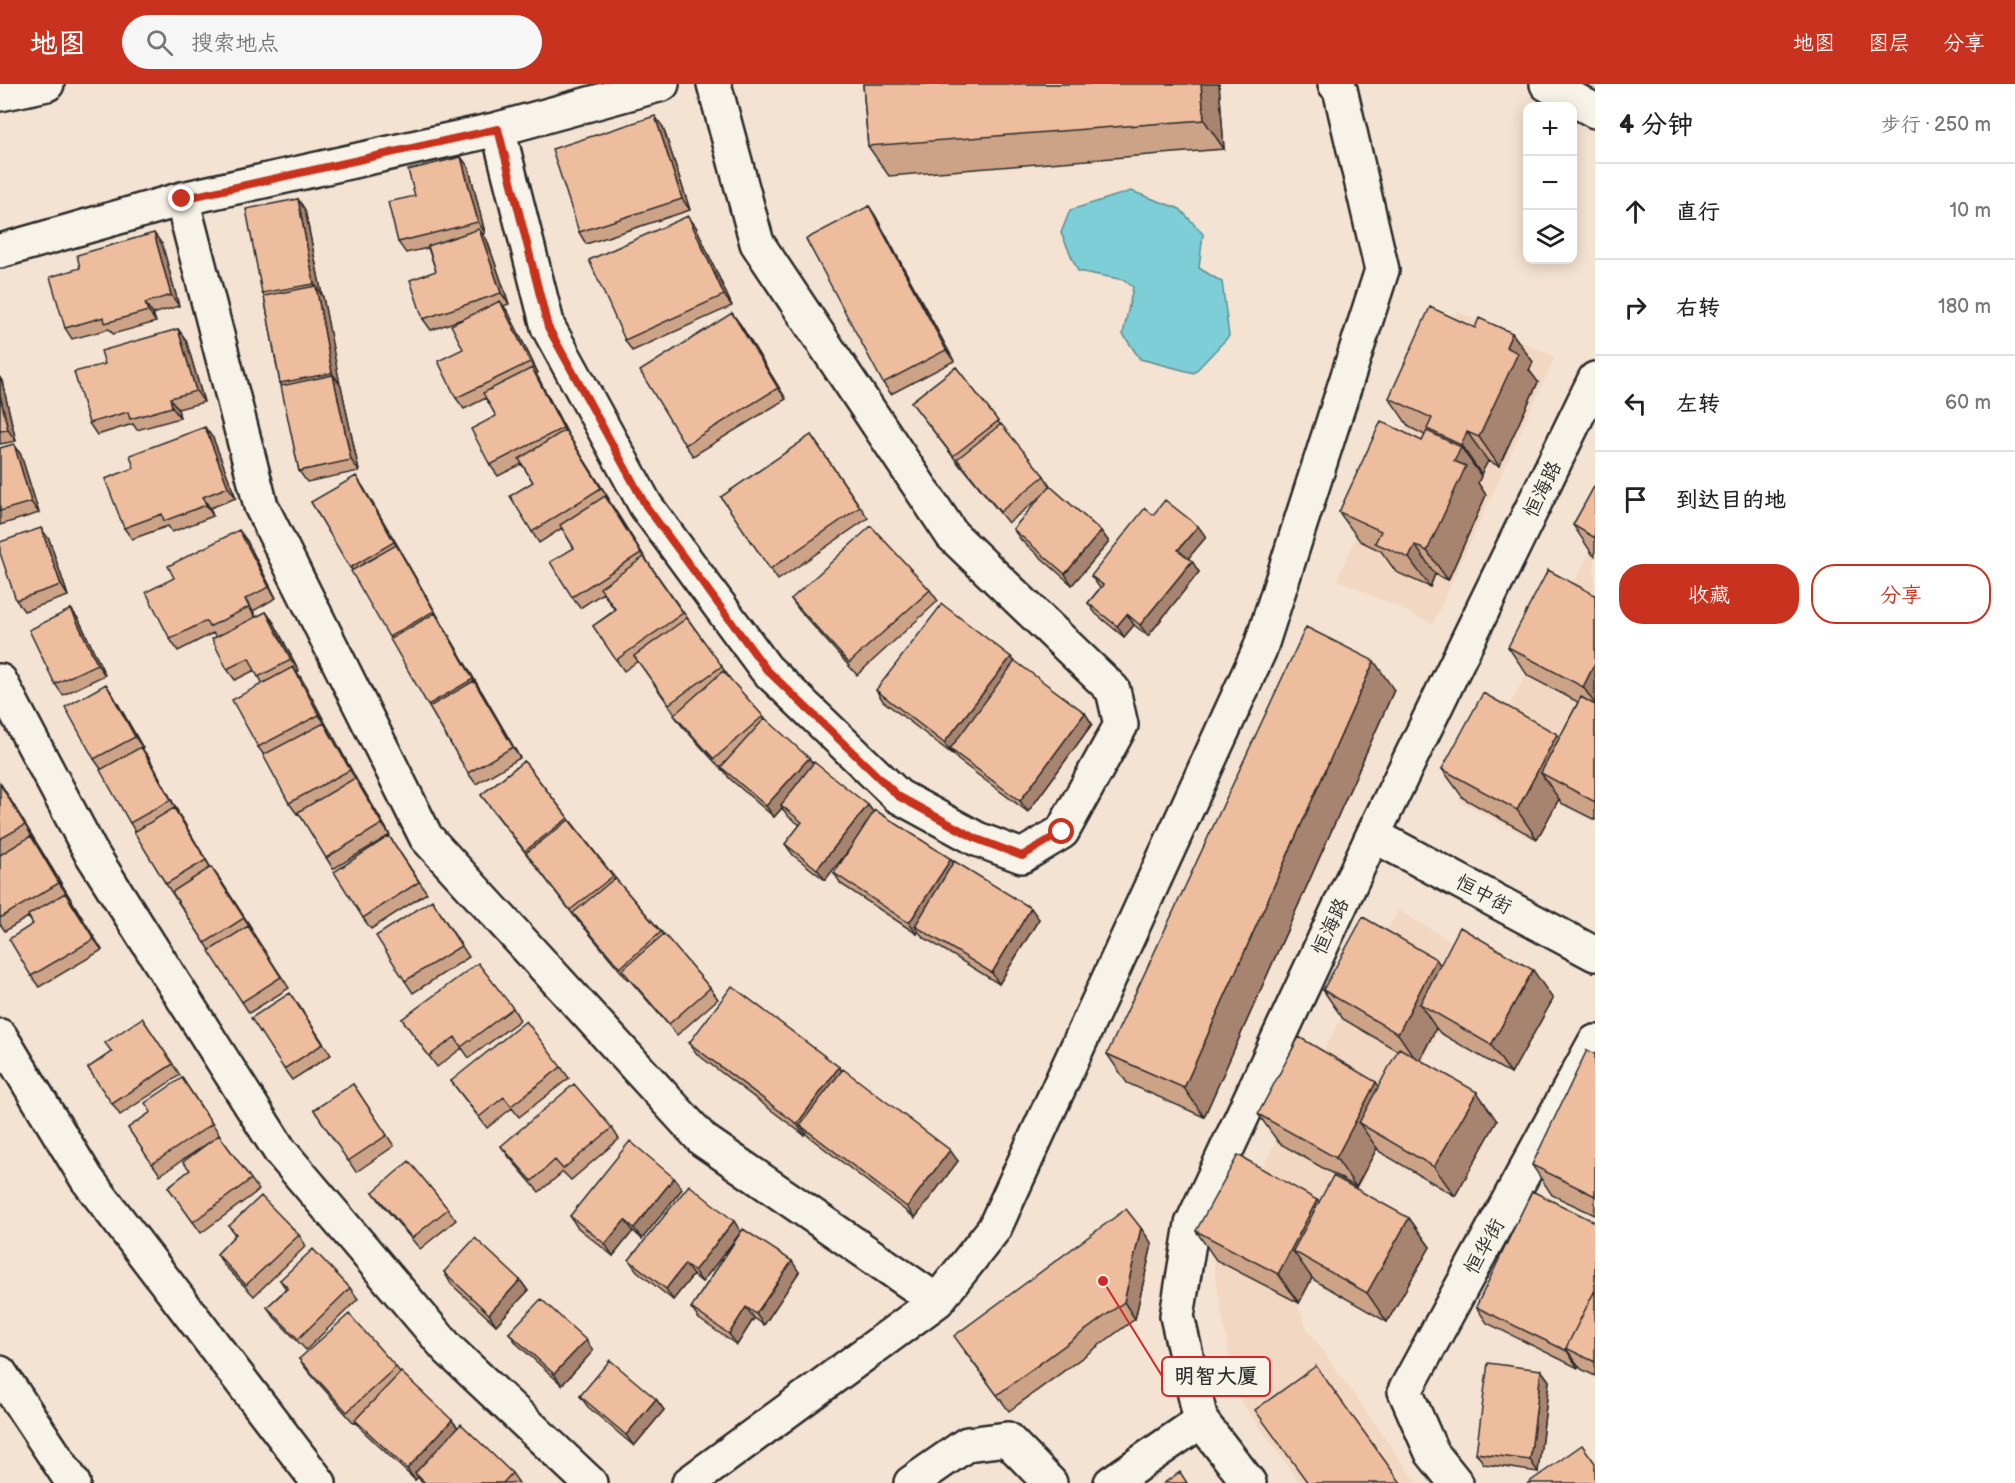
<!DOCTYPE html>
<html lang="zh">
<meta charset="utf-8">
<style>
body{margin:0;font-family:"Balsamiq Sans","LXGW WenKai TC",sans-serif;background:#f6f6f6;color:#222}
.controls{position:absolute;right:18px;top:18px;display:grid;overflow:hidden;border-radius:12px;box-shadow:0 3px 15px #0003}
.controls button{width:54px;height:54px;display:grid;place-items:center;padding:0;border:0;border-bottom:2px solid #e0e0e0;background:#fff;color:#222;font:30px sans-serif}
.stop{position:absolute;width:18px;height:18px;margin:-14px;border:4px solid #c8321e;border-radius:50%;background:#fff}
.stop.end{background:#c8321e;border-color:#fff;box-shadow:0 2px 6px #0008}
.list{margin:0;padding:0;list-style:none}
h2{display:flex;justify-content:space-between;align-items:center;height:78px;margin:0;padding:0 24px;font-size:26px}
h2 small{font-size:20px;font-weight:400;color:#767676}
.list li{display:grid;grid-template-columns:39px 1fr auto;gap:18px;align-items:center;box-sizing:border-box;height:96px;padding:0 24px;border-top:2px solid #e0e0e0}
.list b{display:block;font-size:22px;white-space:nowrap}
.list em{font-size:20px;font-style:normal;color:#767676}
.actions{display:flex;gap:12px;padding:18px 24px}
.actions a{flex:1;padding:14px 0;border:2px solid #c8321e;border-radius:24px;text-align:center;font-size:21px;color:#c8321e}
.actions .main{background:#c8321e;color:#fff}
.icon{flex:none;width:33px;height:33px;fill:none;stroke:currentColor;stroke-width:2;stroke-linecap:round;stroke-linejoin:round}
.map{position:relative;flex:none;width:1595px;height:1399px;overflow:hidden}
header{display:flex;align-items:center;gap:36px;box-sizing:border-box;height:84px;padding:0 30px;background:#c8321e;color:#fff}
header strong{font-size:28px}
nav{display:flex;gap:33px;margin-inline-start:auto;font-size:21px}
.search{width:420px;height:54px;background:#f6f6f6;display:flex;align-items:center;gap:15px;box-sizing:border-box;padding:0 21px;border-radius:33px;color:#767676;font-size:22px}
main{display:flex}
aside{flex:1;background:#fff}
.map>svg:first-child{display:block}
.built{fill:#f2d8c2}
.water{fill:#7dced6;stroke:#5c8d92;stroke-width:1.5}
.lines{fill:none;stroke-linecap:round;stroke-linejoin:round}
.minor-casing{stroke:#2b2b2b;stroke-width:38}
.major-casing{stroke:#2b2b2b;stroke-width:38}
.minor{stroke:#f7f3e8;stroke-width:33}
.major{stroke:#f7f3e8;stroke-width:33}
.wall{fill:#cda388;stroke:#2b2b2b;stroke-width:1.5}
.shaded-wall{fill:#a7846f;stroke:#2b2b2b;stroke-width:1.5}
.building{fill:#eebd9e;stroke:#2b2b2b;stroke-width:1.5}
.route{stroke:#c8321e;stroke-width:8}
.labels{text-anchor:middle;stroke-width:4.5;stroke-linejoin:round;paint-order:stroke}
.street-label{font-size:20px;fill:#2b2b2b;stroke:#f7f3e8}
.leader{fill:none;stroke:#d62828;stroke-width:2}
.callout-dot{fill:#d62828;stroke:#f7f3e8;stroke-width:2}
.callout{fill:#f7f3e8;stroke:#d62828;stroke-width:2}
.callout-label{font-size:21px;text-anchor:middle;font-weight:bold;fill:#2b2b2b}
</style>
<header>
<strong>地图</strong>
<div class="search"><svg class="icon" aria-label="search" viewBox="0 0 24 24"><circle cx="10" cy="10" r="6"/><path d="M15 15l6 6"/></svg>搜索地点</div>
<nav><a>地图</a><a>图层</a><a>分享</a></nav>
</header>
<main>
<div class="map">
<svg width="1595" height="1399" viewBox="0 0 1595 1399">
<rect width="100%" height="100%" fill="#f4e3d2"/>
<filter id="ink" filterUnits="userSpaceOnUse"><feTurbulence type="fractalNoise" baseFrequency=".0167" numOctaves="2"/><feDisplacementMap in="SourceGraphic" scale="12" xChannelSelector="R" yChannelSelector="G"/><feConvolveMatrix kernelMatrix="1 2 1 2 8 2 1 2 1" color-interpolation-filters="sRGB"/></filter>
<g filter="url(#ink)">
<path class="built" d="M1457,227l98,46 -122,267 -96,-45z
M1595,459v191l-58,108 -78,-41z
M1398,826l79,46 -178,351 7,20 111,156h-117l-65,-90 -22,-132z"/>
<path class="water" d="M1131,107l49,18 23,25 -4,34 23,14 7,54 -35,37 -54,-14 -17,-25 10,-47 -9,-7 -46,-9 -17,-38 9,-23z"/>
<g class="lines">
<g class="minor-casing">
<path id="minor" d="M498,45l50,198 98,179 120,163 132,127 79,43 45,17 40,-24 59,-107 -8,-35 -161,-155 -195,-292 -43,-159
M182,115l79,307 165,331 277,303 234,161
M0,167l182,-52 316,-70 164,-45
M0,597l90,170 190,300 168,198 142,134
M1373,751l222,119
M0,952l87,143 232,304
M0,1289l73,110
M689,1399l248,-182 57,-72 266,-580 122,-379 -42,-181 -5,-5
M911,1399l56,-39 40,-5 43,44
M1111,1399l90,-62
M1249,1399l-48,-62 -24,-105 15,-92 181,-389 222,-456
M1456,1399l-24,-30 -27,-62 190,-349"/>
</g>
<g class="major-casing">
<path id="major" d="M1547,0l48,27
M0,10l47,-10"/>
</g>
<use href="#minor" class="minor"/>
<use href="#major" class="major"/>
</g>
<path class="wall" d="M863,0h356l5,65 -335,27 -21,-30z
M663,43l27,83 -104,34 -7,-12z
M461,73l8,11 16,65 -2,1 4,6 22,64 -6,2 5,6 30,61 -2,1 33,62 40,63h-1l37,59 84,119v1l35,40 49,46 55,41 6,8 77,46 2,4 86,56 -40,65 -76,-47 -5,-6 -1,3 -76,-50 -7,-11 16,-25 -25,32 -32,-25 -8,-11 15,-19 -11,-8 -7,-9 -8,9 -45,-39 -6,-9 -1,1 -40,-44 -8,-11 1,-1 -37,-53 -14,10 -31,-45 22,-16 -12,-17 -23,15 -8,-11 2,-49 -12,-20 -23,15 -7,-11 1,-50 -11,-18 -24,12 -8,-11 6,-49 -10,-18 -22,11 -8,-11 7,-49 -1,-30 -31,11 -8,-11 13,-48 -8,-23 -22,5 -8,-11 17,-46z
M298,115l7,11 17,85 1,2 16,87 2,2 18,85 -52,11 -8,-11 -17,-85 -2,-3 -16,-87 -2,-3z
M869,122l7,11 78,144 -63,33 -8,-11z
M688,132l8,11 36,79 -100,45 -7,-11z
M162,160l17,62 -26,8 3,8 -43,12 -4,-5 -37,10 -7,-11z
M740,240l46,75 -93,57 -8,-11z
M1475,244l37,5 21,29 -4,8 9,12 -39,84 -11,-5 -7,13 -2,-1 2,3 -3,7 8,12 -38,85 -13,-6 -5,13 -34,-15 -15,-21 -21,-10 -21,-29 83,-71 3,-6 -16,-8 -20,-29z
M178,245l8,11 18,62 -26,7 2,9 -43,12 -4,-6 -36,11 -8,-12 16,-59z
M956,283l44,57 44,52 7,11 50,44 8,11 -37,43 -51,-45 -8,-11 30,-34 -35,28 -46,-57 -1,1 -50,-65z
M0,294l2,3 14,60 -16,3z
M811,351l57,83 -90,62 -57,-83z
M213,354l23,60 -26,10 3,8 -41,16 -4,-6 -36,13 -8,-11z
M14,360l7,11 18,58 -39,12v-77z
M1595,401v71l-2,-1 -20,-30z
M363,403l157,271 -44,26 -8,-11 -40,-68 -76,-135 -41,-68z
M1153,431l53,22 -18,21 11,14 -51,64 -14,-11 -10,12 -28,-23 -8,-11 12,-15 -9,-12z
M49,455l19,57 -44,15 -8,-11z
M247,457l29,57 -23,13 3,6 10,-5 8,11 25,48 -2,1 4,6 26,48 5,8 25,48 33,53 -57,34 -34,-56 -2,1 -8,-11 -25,-48 -6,-8 5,-63 -8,-14 -20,10 -8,-11 -11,-32 -3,-4 -35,18 -8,-12z
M930,506l8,11 -81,74 -58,-65 -8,-11z
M1595,511v225l-34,-17 -2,-4 -22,40 -74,-41 -21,-29 115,-35 3,3 18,-35 -50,-26 -20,-29z
M71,525l8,11 26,55 -42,20 -8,-11z
M1011,573l3,4 71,52 7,11 -64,88 -70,-52 -5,-7 -1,1 -69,-53 -7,-11z
M1394,606l-190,427 -77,-34 -20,-29z
M113,611l30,53 -1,1 7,9 29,54h-1l34,56 8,10 33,51 -1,1 38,58 -40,25 -39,-63 -44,-66 -36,-61 -29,-54 -7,-10z
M524,677l91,117 95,110 8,11 -41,36 -49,-57 -1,1 -49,-59v1l-97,-126z
M0,699l102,167 -63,37 -8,-11 2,-52 -5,-7 -23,14 -5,-7z
M389,752l38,57 -56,36 -8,-11z
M439,827l30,46 -56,36 -8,-12z
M1440,881l113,34 -42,75 -71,-41 -4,-5 -16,32 77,61 -42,75 -75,-44 -3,-4 -21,39 -77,-44 -21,-29 121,-27 19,-36 -55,-32 -20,-29z
M298,920l33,51 -39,25 -8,-11z
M513,924l7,12 -51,38 -7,-10 -25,19 -35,-48z
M142,934l38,57 -60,40 -32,-47 23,-16z
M689,959l150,24 3,4 116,90 -43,57 -107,-82 -2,-3 -2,2 -107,-81z
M1595,970v161l-43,-20 -20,-30z
M561,983l8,11 -50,39 -7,-9 -25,20 -36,-47z
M182,994l38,57 -60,40 -32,-47 23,-16z
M353,1000l41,62 -38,26 -42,-62z
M612,1044l7,11 -48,41 -8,-8 -24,20 -30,-35 -8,-11z
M219,1051l40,55 -58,43 -33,-46 22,-17z
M674,1094l8,11 -40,50 -9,-8 -20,25 -36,-29 -7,-11z
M373,1108l75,17 8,11 -36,29 -39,-46z
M1317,1116l2,2 90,16 21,29 -43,75 -73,-42 -2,-2 -13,25 -83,-43 -20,-29z
M1595,1138v154l-14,-7 -2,-3 -1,2 -91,-45 -11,-16z
M229,1142l70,9 7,11 -52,50 -30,-31 -7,-11 18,-19z
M741,1148l58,40 -35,53 -10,-7 -17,27 -38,-26 -8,-11 47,-72 -36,46 -9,-7 -20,25 -36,-29 -8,-11z
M1152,1160l-17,75 -126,92 -44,-59z
M444,1188l76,8 8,11 -32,34 -45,-41z
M280,1196l70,8 8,11 -52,51 -31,-32 -8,-11 19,-18z
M509,1249l77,7 7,11 -31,34 -45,-41z
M299,1275l97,8 4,5 58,55 54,46 7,10h-97l-4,-6 -3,3 -52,-49 -7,-9 -2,1 -47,-53z
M1541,1286l8,11 -11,91 -54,-8 -8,-11z
M580,1312l76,3 8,11 -30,36 -46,-39z"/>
<path class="shaded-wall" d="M1201,0h18l5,65 -20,-29z
M655,32l8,11 27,83 -8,-11z
M461,73l8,11 16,65 -7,-11z
M298,115l7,11 17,85 -8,-11z
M869,122l7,11 78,144 -8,-11z
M688,132l8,11 36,79 -8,-11z
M479,145l8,11 22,64 -8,-11z
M154,149l8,11 17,62 -8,-11z
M316,202l7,11 17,87 -8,-11z
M500,217l8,11 30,61 -8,-11z
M145,219l8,11 3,8 -8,-11z
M732,229l8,11 46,75 -8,-11z
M178,245l8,11 18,62 -8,-11z
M1512,249l21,29 -4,8 9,12 -39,84 -20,-29 27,-90z
M532,284l7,11 30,57 40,63 -46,-71z
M333,291l8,11 18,85 -8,-11z
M0,294l2,3 14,60 -8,-11 -8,-35z
M170,314l8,11 2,9 -8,-11z
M205,343l8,11 23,60 -8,-11z
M1467,348l21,29 -7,13 -20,-29z
M14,360l7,11 18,58 -8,-11z
M1461,363l20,29 -3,7 8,12 -38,85 -21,-29 27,-90z
M356,392l7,11 39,66 -8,-11z
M605,412l8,11 36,57 -8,-11z
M203,413l7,11 3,8 -7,-11z
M1198,442l8,11 -20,24 -8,-11z
M41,444l8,11 19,57 -7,-11z
M239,446l8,11 29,57 -7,-11z
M1101,447l8,11 -37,43 -7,-11z
M396,461l7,11 38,66 -7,-11z
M1415,461l20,29 -5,13 -21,-29z
M1192,477l7,11 -51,64 -8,-11z
M245,515l8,12 3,7 -7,-11z
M71,525l8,11 26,55 -8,-11z
M266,528l8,11 25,48 -8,-11z
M435,529l7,11 38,66 -7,-11z
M1127,530l7,11 -10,12 -7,-11z
M1011,573l8,11 -69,81 3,4 -1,1 -8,-11z
M1374,577l20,29 -190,427 -20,-29z
M1595,579v41l-12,-17z
M293,583l8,11 26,48 -8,-11z
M474,597l8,11 38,66 -7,-11z
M106,600l7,11 30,53 -8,-11z
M1085,629l7,11 -64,88 -8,-11z
M324,639l8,11 26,48 -8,-12z
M1557,650l21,29 -37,10 18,26 -22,40 -20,-29z
M141,663l8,11 29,54 -7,-12z
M809,674l8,11 -36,36 1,3 -8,9 -8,-11z
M355,694l8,11 27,46 -8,-11z
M0,699l4,6 28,47 -7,-11z
M868,721l8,11 -51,64 -8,-11z
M174,724l8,11 31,53 -7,-12z
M31,752l8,11 28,47 -8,-11z
M951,775l7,11 -43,56 3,5 -1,3 -8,-11z
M211,783l8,11 33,51 -8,-11z
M65,809l8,11 29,46 -8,-11z
M1031,824l8,11 -40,65 -7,-11z
M1436,875l21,29 -37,16 16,24 -18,35 -20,-29z
M1533,886l20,29 -42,75 -20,-29z
M839,983l8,12 -47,46 6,8 -2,2 -7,-11z
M1376,998l20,29 -37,12 18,25 -21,39 -20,-29z
M1477,1008l20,29 -42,75 -21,-29z
M950,1066l8,11 -43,57 -8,-11z
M674,1094l8,11 -40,50 -8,-11z
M1317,1116l21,29 -45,22 19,27 -13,25 -21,-29z
M1409,1134l21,29 -43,75 -20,-29z
M625,1136l8,11 -20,25 -8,-12z
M734,1137l7,11 -39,50 -8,-11z
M1141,1144l11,16 -17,75 -11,-17z
M792,1177l7,11 -35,53 -8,-11z
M685,1180l8,11 -20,25 -7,-11z
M520,1196l8,11 -32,34 -7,-11z
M746,1223l8,11 -17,27 -8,-11z
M586,1256l7,11 -31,34 -8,-11z
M1567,1266l12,16 -1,2 -11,-17z
M1541,1286l8,11 -11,91 -8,-12z
M656,1315l8,11 -30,36 -8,-11z
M452,1336l8,11 -45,42 3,4 -3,3 -8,-11z"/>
<path class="building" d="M863,0h338l3,36 -336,26z
M655,32l27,83 -103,33 -27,-83z
M461,73l17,65 -80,20 -10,-40 27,-6 -7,-26z
M298,115l16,85 -52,9 -16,-84z
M869,122l77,144 -63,33 -77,-144z
M688,132l36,79 -99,45 -36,-80z
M479,145l22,64 -78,26 -13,-39 26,-9 -8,-25z
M154,149l17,62 -26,8 3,8 -43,12 -1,-6 -39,11 -15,-51 30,-9 -3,-13z
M316,202l16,87 -52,10 -16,-87z
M500,217l30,61 -74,36 -18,-37 25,-12 -12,-24z
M1430,223l45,21 4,-10 33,15 -6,14 12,6 -39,84 -12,-5 -6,13 -34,-16 5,-11 -43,-20z
M732,229l46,75 -93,57 -45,-74z
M178,245l18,62 -26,7 2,9 -42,12 -2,-7 -39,11 -15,-51 31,-8 -4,-13z
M956,283l42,54 -45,35 -42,-54z
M532,284l31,60 -73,37 -19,-36 25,-13 -13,-23z
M333,291l18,85 -52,11 -18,-85z
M0,311l8,35 -8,1z
M1381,337l41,20 5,-10 34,16 -7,14 12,5 -39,85 -12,-6 -6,13 -34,-15 6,-12 -42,-19z
M1001,340l43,52 -44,36 -43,-53z
M205,343l23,60 -25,10 3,8 -42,16 -2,-7 -38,14 -19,-49 29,-11 -4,-13z
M565,346l36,58 -69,44 -22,-36 23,-14 -14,-23z
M811,351l49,72 -90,62 -49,-72z
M14,360l17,58 -31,9v-63z
M356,392l38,66 -44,26 -39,-66z
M1595,401v53l-22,-13z
M1050,402l51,45 -36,43 -52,-45z
M605,412l36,57 -69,44 -22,-35 24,-14 -14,-23z
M1165,416l33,26 -20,24 14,11 -52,64 -13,-11 -10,12 -29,-23 15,-18 -12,-9 54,-68 8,7z
M871,442l59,64 -81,73 -58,-64z
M41,444l20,57 -45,15 -16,-47v-11z
M239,446l30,57 -24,12 4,8 -40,20 -3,-6 -36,18 -24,-47 28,-14 -6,-12z
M396,461l38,66 -45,26 -38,-66z
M644,473l39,56 -67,47 -23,-34 23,-16 -16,-22z
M1548,486l47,25v68l-12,24 -75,-40z
M942,520l69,53 -67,86 -68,-53z
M71,525l26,55 -42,20 -26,-54z
M266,528l25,48 -33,17 -9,-19 -22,11 -15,-30z
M435,529l38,66 -45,26 -38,-66z
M687,534l35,48 -53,38 -35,-48z
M1306,543l68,34 -190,427 -77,-34z
M1015,577l70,52 -65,88 -70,-52z
M293,583l26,48 -61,32 -26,-47z
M723,587l40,45 -49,43 -40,-44z
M474,597l39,66 -45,26 -39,-66z
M106,600l29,53 -41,22 -29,-52z
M1483,609l74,41 -40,76 -75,-41z
M1581,613l14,8v97l-54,-29z
M765,634l44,40 -43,48 -45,-39z
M324,639l26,47 -61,33 -26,-48z
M141,663l30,53 -41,23 -30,-53z
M524,677l44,57 -43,33 -44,-56z
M814,678l54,43 -51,64 -32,-25 17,-22 -21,-17z
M355,694l27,46 -56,34 -28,-46z
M0,700l25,41 -25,14z
M174,724l32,52 -40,24 -32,-52z
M875,726l76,49 -42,64 -75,-50z
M569,736l44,56 -43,34 -44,-57z
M31,752l28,47 -59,35v-63z
M389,752l30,46 -56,36 -29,-46z
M954,777l77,47 -39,65 -77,-47z
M211,783l33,51 -39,25 -33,-51z
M615,794l46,54 -41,36 -47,-55z
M65,809l29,46 -63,37 -22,-37 24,-15 -5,-9z
M432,816l29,46 -56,35 -29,-45z
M1363,833l73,42 -38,75 -75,-44z
M248,842l33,51 -39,25 -33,-51z
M1460,843l73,43 -42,75 -71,-41z
M664,850l46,54 -41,36 -47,-54z
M478,879l35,45 -52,39 -6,-10 -26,19 -27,-37z
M732,902l107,81 -42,57 -108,-81z
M290,909l33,51 -39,25 -33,-51z
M142,934l31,46 -61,40 -24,-36 24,-16 -7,-9z
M526,937l35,46 -50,39 -7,-9 -25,20 -28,-36z
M1299,953l77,45 -40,76 -78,-44z
M1399,964l78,44 -43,75 -75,-44z
M1587,966l8,4v142l-63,-31z
M843,985l107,81 -43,57 -107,-82z
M182,994l30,46 -60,40 -24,-36 23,-16 -6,-9z
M353,1000l34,51 -39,26 -34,-51z
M574,1000l38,44 -49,41 -8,-9 -23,21 -31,-35z
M219,1051l32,44 -58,43 -25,-35 22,-17 -7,-8z
M630,1057l44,37 -40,50 -9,-8 -20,24 -35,-28z
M1238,1071l79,45 -39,74 -82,-43z
M409,1077l39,48 -36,29 -39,-46z
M1333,1092l76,42 -42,75 -74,-42z
M689,1101l45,36 -40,50 -9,-7 -19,25 -37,-29z
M1532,1107l63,31v68l-29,58 1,2v1l-91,-44z
M261,1112l38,39 -53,50 -29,-31 19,-20 -7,-8z
M1126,1125l15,19 -17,74 -127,93 -43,-59z
M743,1145l49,32 -36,53 -10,-7 -17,27 -38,-26z
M475,1154l45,42 -31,34 -45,-42z
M313,1165l37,39 -52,51 -31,-32 21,-19 -8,-8z
M1595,1206v72l-29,-14z
M541,1215l45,41 -32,34 -45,-41z
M349,1230l47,53 -49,45 -48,-53z
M610,1276l46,39 -30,36 -46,-39z
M1488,1279l53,7 -11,90 -54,-7z
M1316,1282l85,117h-93l-53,-73z
M401,1288l51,48 -45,49 -52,-49z
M461,1340l51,49 -9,10h-78l-10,-10z
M1582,1361l13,18v20h-67z
M1180,1388l7,11h-23z"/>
</g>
<g class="lines" filter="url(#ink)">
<path class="route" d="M182,115l316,-70 50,198 98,179 120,163 132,127 79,43 45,17 40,-24"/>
</g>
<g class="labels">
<g class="street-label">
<text transform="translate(1542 405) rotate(-64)" y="7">恒海路</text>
<text transform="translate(1484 810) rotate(28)" y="7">恒中街</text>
<text transform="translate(1330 842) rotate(-65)" y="7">恒海路</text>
<text transform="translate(1484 1162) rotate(-61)" y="7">恒华街</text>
</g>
</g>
<path class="leader" d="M1103 1197L1162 1292"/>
<circle class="callout-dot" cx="1103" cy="1197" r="6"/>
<rect class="callout" x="1162" y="1273" width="108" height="39" rx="6"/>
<g class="callout-label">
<text x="1216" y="1299">明智大厦</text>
</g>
</svg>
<div class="controls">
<button>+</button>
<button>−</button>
<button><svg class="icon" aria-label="layers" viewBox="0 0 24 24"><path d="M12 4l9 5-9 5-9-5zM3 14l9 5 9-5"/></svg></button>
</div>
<div class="stop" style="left:1062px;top:748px"></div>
<div class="stop end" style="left:182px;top:115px"></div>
</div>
<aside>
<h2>4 分钟<small>步行 · 250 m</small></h2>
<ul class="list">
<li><svg class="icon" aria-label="ahead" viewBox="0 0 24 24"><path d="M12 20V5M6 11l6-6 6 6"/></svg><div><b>直行</b></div><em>10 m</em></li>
<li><svg class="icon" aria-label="right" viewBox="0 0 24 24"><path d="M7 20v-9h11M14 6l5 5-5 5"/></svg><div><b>右转</b></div><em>180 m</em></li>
<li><svg class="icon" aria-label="left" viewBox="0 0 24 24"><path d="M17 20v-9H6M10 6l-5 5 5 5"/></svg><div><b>左转</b></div><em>60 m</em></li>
<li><svg class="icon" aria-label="arrive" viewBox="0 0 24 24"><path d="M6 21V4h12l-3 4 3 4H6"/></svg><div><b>到达目的地</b></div></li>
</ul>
<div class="actions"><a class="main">收藏</a><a>分享</a></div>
</aside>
</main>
